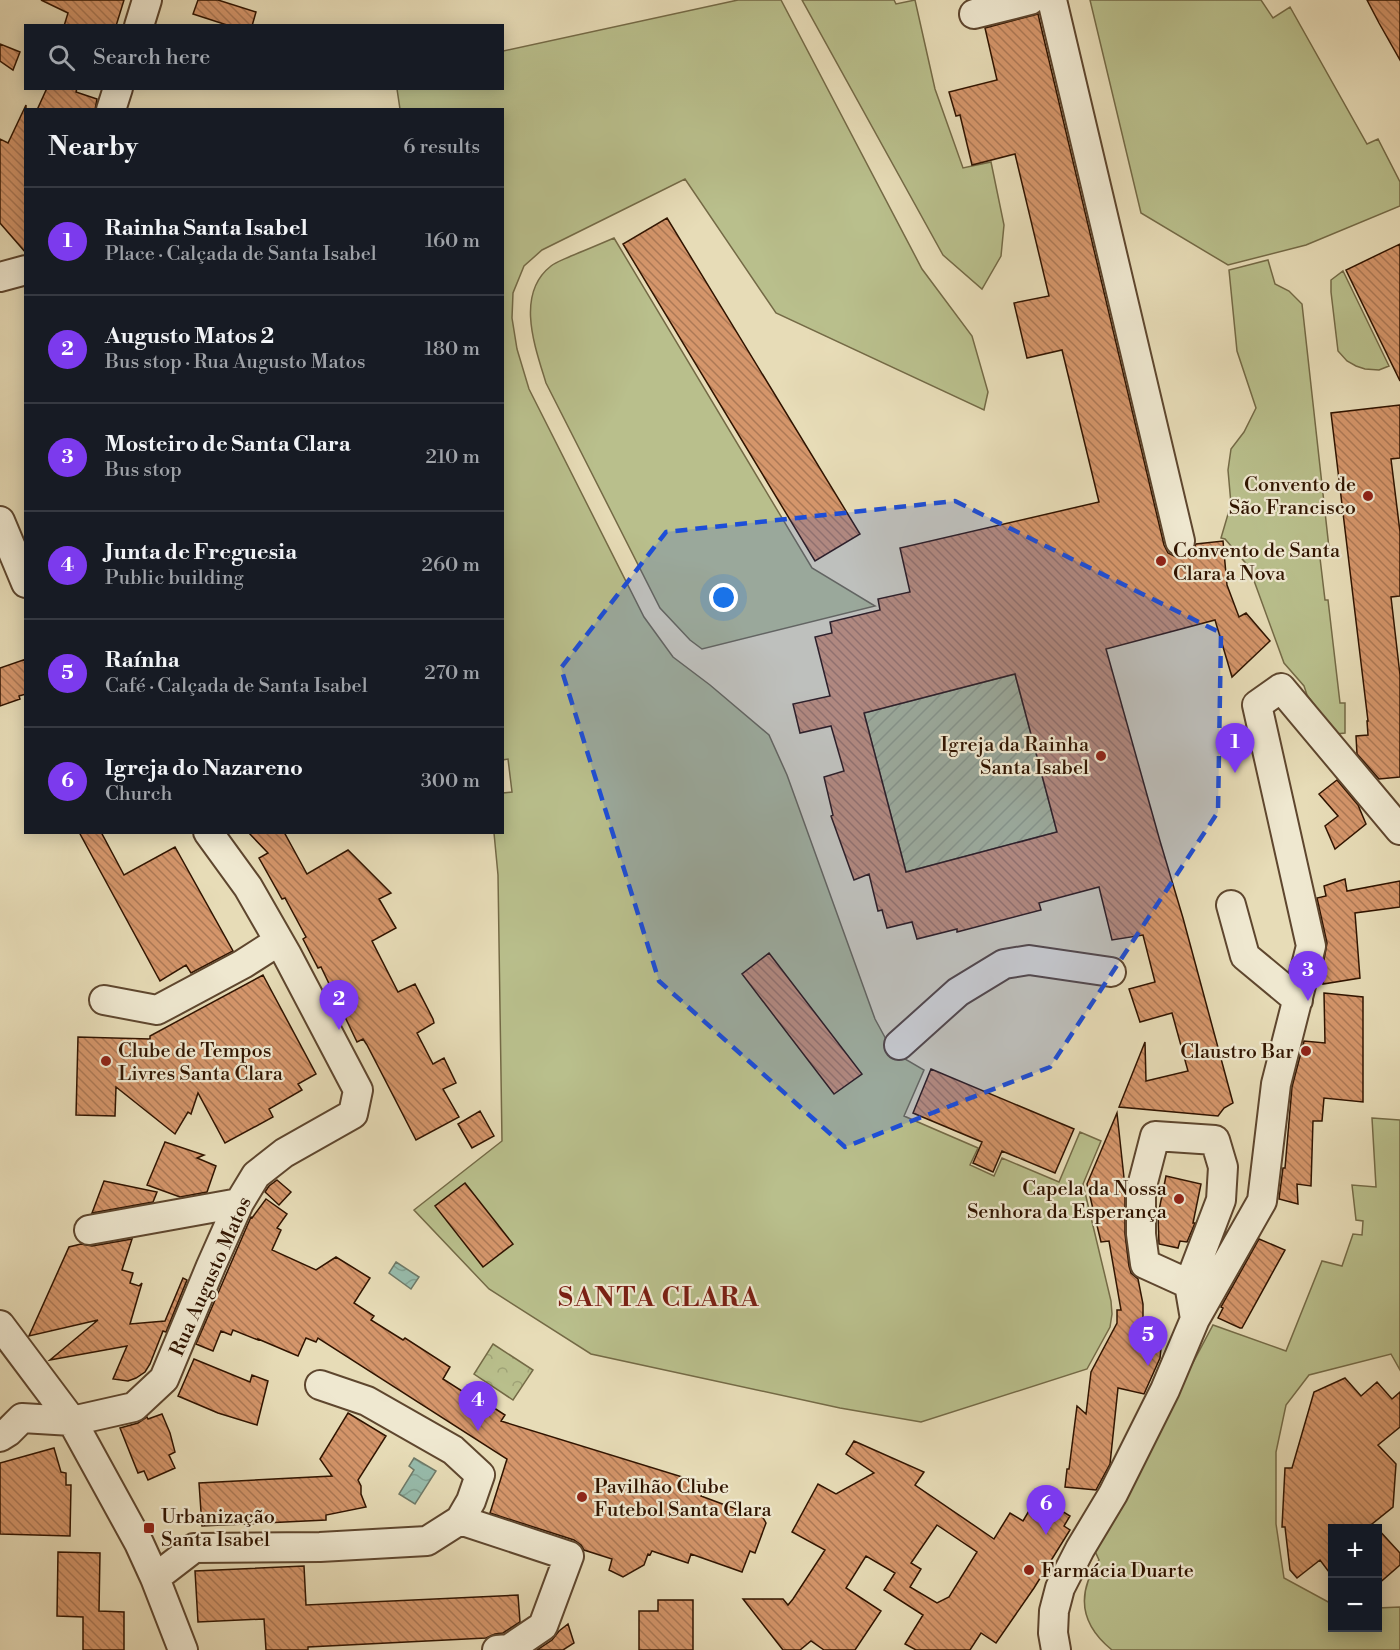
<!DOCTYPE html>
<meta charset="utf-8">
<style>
body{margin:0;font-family:"Libre Bodoni",serif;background:#20242c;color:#f1f3f6}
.controls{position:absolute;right:18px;bottom:18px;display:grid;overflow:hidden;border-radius:0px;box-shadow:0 3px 15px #0003}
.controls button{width:54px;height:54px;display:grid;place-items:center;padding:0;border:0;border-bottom:2px solid #363941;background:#171b24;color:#f1f3f6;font:30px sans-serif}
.you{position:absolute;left:724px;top:598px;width:21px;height:21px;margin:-15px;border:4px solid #fff;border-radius:50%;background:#1a73e8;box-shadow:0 0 0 9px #1a73e833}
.badge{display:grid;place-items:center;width:39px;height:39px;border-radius:50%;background:#7c3aed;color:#fff;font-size:20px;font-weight:700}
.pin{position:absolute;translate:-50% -50px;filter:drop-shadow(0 2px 3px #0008)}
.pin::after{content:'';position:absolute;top:32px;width:21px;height:18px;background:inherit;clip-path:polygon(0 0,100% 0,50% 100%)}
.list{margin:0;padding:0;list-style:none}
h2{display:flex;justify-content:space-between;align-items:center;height:78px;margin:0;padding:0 24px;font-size:26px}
h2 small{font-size:20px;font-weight:400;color:#9ea1a6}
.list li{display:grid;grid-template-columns:39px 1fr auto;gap:18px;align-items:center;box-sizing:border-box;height:108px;padding:0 24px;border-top:2px solid #363941}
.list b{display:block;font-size:22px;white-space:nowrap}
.list p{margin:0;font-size:20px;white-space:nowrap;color:#9ea1a6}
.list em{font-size:20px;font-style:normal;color:#9ea1a6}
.icon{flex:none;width:33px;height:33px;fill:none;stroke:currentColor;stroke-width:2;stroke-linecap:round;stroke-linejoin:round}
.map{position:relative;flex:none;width:1400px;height:1650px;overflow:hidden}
.search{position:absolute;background:#171b24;box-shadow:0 3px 15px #0003;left:24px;top:24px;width:480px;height:66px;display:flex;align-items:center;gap:15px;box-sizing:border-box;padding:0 21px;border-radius:0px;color:#9ea1a6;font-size:22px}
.panel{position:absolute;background:#171b24;box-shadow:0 3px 15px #0003;left:24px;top:108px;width:480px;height:726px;border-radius:0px}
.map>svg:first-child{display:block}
.grass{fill:#b9bf8c;stroke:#746a46;stroke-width:1.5}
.forest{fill:url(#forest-crowns);stroke:#746a46;stroke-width:1.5}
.garden{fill:url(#garden-furrows);stroke:#746a46;stroke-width:1.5}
.water{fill:url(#water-waves);stroke:#6e7967;stroke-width:1.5}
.building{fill:url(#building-back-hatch);stroke:#301400;stroke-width:1.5;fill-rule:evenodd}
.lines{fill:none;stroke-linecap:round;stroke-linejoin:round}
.minor-casing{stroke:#5e462e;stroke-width:32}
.minor{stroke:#efe8d0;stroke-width:28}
.marked{fill:#1d4ed8;fill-opacity:0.2;stroke:#1d4ed8;stroke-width:4.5;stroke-dasharray:12 8;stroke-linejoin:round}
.poi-dot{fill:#8f2418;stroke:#efe8d0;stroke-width:2}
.labels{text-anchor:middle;stroke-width:4.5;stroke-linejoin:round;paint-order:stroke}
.poi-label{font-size:20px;fill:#301400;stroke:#efe8d0;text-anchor:start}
.street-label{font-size:20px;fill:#301400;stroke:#efe8d0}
.district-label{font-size:26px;font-weight:bold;letter-spacing:1.5px;fill:#7a1f14;stroke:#efe8d0}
</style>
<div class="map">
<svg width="1400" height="1650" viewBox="0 0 1400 1650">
<defs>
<pattern id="forest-crowns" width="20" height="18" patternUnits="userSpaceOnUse" patternTransform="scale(1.5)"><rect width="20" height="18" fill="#b9bf8c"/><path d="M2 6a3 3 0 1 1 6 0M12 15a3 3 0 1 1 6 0" fill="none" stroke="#9fa377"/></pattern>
<pattern id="garden-furrows" width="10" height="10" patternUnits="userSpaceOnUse" patternTransform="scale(1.5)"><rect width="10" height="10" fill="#b9bf8c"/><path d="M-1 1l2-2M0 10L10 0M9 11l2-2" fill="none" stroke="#9fa377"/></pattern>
<pattern id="water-waves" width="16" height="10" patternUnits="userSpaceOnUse" patternTransform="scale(1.5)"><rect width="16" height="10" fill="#97bcac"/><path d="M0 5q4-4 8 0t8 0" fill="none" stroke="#82a192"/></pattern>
<pattern id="building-back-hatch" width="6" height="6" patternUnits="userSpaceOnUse" patternTransform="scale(1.5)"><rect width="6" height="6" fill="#d5966b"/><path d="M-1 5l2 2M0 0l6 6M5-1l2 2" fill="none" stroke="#ad7956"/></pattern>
</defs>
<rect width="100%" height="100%" fill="#e7dcb7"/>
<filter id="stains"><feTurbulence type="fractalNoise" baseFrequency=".00333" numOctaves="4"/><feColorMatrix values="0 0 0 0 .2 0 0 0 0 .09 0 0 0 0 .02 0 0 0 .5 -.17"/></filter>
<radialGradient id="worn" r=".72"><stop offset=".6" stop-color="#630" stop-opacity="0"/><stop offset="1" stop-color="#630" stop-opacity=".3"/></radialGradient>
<path class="grass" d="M738,0h43l141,269 50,67 16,56 -4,18 -208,-97 -91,-134 -143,71 -18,16 -11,27 -1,25 5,31 12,40 115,228 29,40 37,28 59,50 18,40 88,244 18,33 31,18 -20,46 74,32 -8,17 24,11 8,-18 57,24 21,-50 21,9 -18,43 28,117 1,13 -2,13 -23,42 -166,53 -81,-14 -249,-54 -102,-65 -75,-79 88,-69 -4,-266 -4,-42 8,-1 1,-39 9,-1 -4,-33 -6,1v-650l-102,-1 -3,-20 105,-1 1,-37z
M802,0h92l2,4 19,-4 20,89 28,79 28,-6 13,63 -3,31 -19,33 -39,-34z
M1090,0h171l12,18 17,-11 77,137 11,-5 22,43v24l-94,39 -78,20 -87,-52z
M614,238l198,330 63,38 -173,43 -12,-9 -30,-32 -114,-225c-11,-36 -31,-89 5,-117 5,-4 14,-7 20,-10 15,-6 29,-12 43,-18z
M1268,260l7,24 14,7 13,13 28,253 -10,1 5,42h3l12,103h5v30l-9,1 -29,-39 -3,-9 -20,-23 -35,-96 -24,-28 -4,-1 10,-34 -3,-34 3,-21 13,-17 12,-24 -19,-57 -8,-81z
M1343,271l46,95 -10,4 -14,-1 -9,-3 -9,-5 -9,-10 -7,-59v-12z
M1372,1118l28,2v250l-9,-16 -82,21 -23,30 -10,47v72l8,54 48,26v24h46v-20l22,-1v43h-288c-32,-26 -36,-56 -13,-90l-5,-11 119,-224 73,26 36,-90 20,5 11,-32 9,1 1,-14 -7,-1 -4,-35 24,2z"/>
<path class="forest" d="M493,1344l40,26 -20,30 -39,-26z"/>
<path class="garden" d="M1015,674l42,158 -151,40 -42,-159z"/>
<path class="water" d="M396,1262l23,15 -8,12 -22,-16z
M414,1458l22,13 -21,33 -16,-10 15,-24 -5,-4z"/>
<path class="building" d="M41,0h83l-8,26h-52l4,-13z
M198,0h20l38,12 -4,14h-22l-37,-12z
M1367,0h33v60l-21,-37z
M1038,14l126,531 4,8 8,4h7l9,-4 4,-9 27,-3 4,44 12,32 7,-4 24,28 -38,36 -17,-57 -109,29 54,192 23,77 50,185 -9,5 -6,8 -99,-9 26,-65 1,39 42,-10 -16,-58 -32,9 -11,-33 26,-7 -12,-47 -31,5 -13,-53 -60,16 2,7 -84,22v-3l-40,10 -5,-17 -25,6 -5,-18 -4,1 -9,-37 -15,6 -23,-64 2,-1 -9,-38 20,-6 -13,-45 -31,7 -7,-29 37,-8 -15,-59 17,-4 -2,-11 50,-12 -2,-11 32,-7 -10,-44 199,-46 -37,-152 -35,8 -13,-55 35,-7 -34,-142 -43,11 -12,-50 -4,1 -7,-24 48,-12 -12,-52zM1015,674l42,158 -151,40 -42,-159z
M0,44l20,8 -7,18 -13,-9z
M47,88h30l-1,4 21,7 -2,11h-58z
M26,105v148l-26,-30v-84l8,4z
M667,218l193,316 -45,27 -192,-317z
M1400,244v137l-54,-111z
M1400,405v53l-9,1 9,73v64l-9,1 9,78v102l-21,2 -22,-25 -1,-18 12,-1 -1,-14h1l-37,-308z
M26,659v35l-7,2 1,3 -20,7v-38z
M1337,780l21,25 8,19 -31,25 -10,-23 13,-10 -19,-22z
M79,832h22l23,43 51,-28 58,104 -42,22 -5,-8 -26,16z
M248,832h36l23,42 41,-24 43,43 -12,6 17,29 -24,13 26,51 17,-8 18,35 1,4 -17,10 16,31 11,-6 12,25 -13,6 16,28 -43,23 -49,-95 -4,-6 -6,3 -36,-75 -3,1 -15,-29 3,-2 -21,-39 -3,1 -23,-41 9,-5z
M1345,879l2,12 53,-10v26l-45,6 5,65 -37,6v-19l4,-22 -10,-45 9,-2 -2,-10z
M769,953l93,121 -28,20 -92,-120z
M263,975l53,99 -18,10 4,6 -33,19 4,8 -48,26 -27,-50 -7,21 -3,-2 -13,22 -59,-47 -1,29 -39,-1 2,-78 72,2v-3z
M1324,993l39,4v105l-39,-4 -2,23h-9l-2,65 -14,-2 1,20 -19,-5 4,-31h2l7,-81 12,-46 21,2z
M931,1069l143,60 -19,44 -53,-22 -9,21 -20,-9 9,-21 -69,-29z
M480,1111l14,25 -22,12 -14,-24z
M1117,1113l8,74v47l4,32 2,7 7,6 5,25v33l19,2 -2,19 -16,36 -26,-6 -8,76 -14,26 -31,-3 2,-18h2l8,-63 9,8 5,-42 26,-49v-13h4l-12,-69 -8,1 -14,-58z
M165,1142l39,13 -7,3 19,8 -9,26 -27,5 -33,-12z
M1166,1176l35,8 -8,39h2l-8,19 -7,-1 -2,7 -19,-4 -1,-29z
M277,1180l14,12 -12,13 -14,-13 4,-6z
M104,1181l53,11 -4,10 -61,11z
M465,1183l48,61 -30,23 -48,-61z
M266,1199l21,15 -10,14 4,2 -9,20 44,20 20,-13 34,21 -16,25 20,13 -3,4 32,20 2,-2 45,29 -7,12 44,28 1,-3 17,11 -4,6 204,63 -4,12 43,16 2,-4 15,6 5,9 -11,30 -5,-2 -8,21 -51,-18 -3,9 -36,-12 -2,4 -2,-1 -4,11 -21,12 -14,-7 3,-11 -28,-9 -3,-5 -7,-5 -84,-27 17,-54 -189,-121 -2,4 -10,-4 -8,18 -40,-17v1l-25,-10 -2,5 -10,-4 -8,20 -17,-7 55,-127 1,1z
M132,1239l-10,31 11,3 -3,10 9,3 3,-3 -12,41 35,-3 18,-43 4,2 -21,52 -3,-1 -13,33 -5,8 -9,6 -8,3 -15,-2 14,-33 -77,14 48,-40 -69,16 40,-89 12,-3 11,2z
M1259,1239l26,11 -43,78h-2l-22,-10 5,-10 -2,-1z
M194,1359l56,23 2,-7 16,6 -11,44 -39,-12 -40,-17z
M1345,1378l16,18 16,-14 15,17 8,-7v35l-22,18 18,19 -3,43 -26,21h-35v48l-12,-16 -23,18 -7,-8 -5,-43h-3l3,-59h7l22,-76z
M348,1413l38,23 -28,44 3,6v8l5,13 -40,8v5l-124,6 -3,-43 133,-7 -12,-17z
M162,1414l8,19 5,19 -6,3 6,13 -27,12 -4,-9 -6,2 -18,-45 18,-5 9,-6 1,2z
M854,1441l70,31 -9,13 79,54 16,-26 13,8 10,-17 3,3 5,-9 29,18 -6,10 6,4 -36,58 -38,55 -15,-10 -11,17h-54l-11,-6 18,-29 -39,-25 11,-17 -29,-17 -20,32 35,23 -26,39h-31l-13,-9 -11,9h-17l-40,-51h40l5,6 5,-6 32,-49 -33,-18 26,-48 18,10 38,-21 -28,-19zM937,1525l40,27 -28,45 -12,6 -27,-16 11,-18 -10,-6z
M54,1448l7,24 5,1v12h5l-1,51 -70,-2v-71z
M1377,1528l23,25v12l-23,20z
M58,1552l42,1 -1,58 25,1v38h-41v-33l-26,-1z
M304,1566l2,39 212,-10 2,27 -17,11 -8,1 -9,4 -178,9v3h-42l-2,-31 -66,3 -3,-51z
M658,1600h35v50h-54v-39h19z
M568,1624l6,19 -11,7h-26l15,-10 7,-9z"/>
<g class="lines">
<g class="minor-casing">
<path id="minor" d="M1052,0l128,541
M974,14l56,-14
M139,26l8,-26
M111,110l7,-22
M0,277l26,-7
M0,521l26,62
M1231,905l14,51 53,44
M104,1000l53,10 86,-46 36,-23
M899,1045l59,-53 46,-28 25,-4 82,12
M89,1230l150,-27
M1189,1284l-44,-20 -4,-30v-44l14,-54 60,4 8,27 -2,33 -32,84 6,35
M0,1325l72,96 67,122 16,35 28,72
M0,1437l8,-5 14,-14 50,3 62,-14 30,-28 47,-113 28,-63 17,-28 28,-22 69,-39 5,-24 -71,-135 -39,-68 -40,-55
M460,1520l109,36 -26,70 -34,23 -12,1
M155,1578l39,-30 126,-1 107,-6 33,-21 11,-19 9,-26 -27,-25 -86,-49 -47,-16
M1056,1650l-3,-17 1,-22 6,-23 20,-39 33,-55 52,-104 30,-71 67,-118 14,-117 35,-138 -54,-241 24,-17 119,142"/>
</g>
<use href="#minor" class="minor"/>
</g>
<path class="marked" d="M955,501l266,132 -3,179 -168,255 -205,80 -186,-166 -98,-313 105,-136z"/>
<g class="poi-dot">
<circle cx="1368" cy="496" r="6"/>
<circle cx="1161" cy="561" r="6"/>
<circle cx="1101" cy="756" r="6"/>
<circle cx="1306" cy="1051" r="6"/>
<circle cx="106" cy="1061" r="6"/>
<circle cx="1179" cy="1199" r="6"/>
<circle cx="582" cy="1497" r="6"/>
<rect x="143" y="1522" width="12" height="12" rx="3"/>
<circle cx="1029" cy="1570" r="6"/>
</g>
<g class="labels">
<g class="poi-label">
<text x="1356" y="491" text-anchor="end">Convento de<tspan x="1356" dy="23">São Francisco</tspan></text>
<text x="1173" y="557">Convento de Santa<tspan x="1173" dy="23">Clara a Nova</tspan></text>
<text x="1089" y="751" text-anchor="end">Igreja da Rainha<tspan x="1089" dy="23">Santa Isabel</tspan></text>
<text x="118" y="1057">Clube de Tempos<tspan x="118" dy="23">Livres Santa Clara</tspan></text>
<text x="1294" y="1058" text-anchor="end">Claustro Bar</text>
<text x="1167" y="1195" text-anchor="end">Capela da Nossa<tspan x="1167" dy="23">Senhora da Esperança</tspan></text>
<text x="594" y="1493">Pavilhão Clube<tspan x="594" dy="23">Futebol Santa Clara</tspan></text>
<text x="161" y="1523">Urbanização<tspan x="161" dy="23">Santa Isabel</tspan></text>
<text x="1041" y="1577">Farmácia Duarte</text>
</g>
<g class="street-label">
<text transform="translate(210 1276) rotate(-66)" y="7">Rua Augusto Matos</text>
</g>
<g class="district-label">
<text x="659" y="1306">SANTA CLARA</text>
</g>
</g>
<rect width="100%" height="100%" filter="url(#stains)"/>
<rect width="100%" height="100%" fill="url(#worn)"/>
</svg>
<div class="controls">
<button>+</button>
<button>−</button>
</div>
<div class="you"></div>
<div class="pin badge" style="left:1235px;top:773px">1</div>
<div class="pin badge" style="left:339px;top:1030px">2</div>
<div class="pin badge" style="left:1308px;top:1001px">3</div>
<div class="pin badge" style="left:478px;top:1431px">4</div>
<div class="pin badge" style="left:1148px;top:1366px">5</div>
<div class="pin badge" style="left:1046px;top:1535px">6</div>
<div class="search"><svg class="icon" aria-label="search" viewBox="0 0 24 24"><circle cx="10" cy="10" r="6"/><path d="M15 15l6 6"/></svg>Search here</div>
<section class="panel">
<h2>Nearby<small>6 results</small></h2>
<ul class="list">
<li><span class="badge">1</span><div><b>Rainha Santa Isabel</b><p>Place · Calçada de Santa Isabel</p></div><em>160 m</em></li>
<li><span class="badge">2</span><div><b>Augusto Matos 2</b><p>Bus stop · Rua Augusto Matos</p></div><em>180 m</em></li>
<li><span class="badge">3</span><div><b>Mosteiro de Santa Clara</b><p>Bus stop</p></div><em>210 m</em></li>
<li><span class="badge">4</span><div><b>Junta de Freguesia</b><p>Public building</p></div><em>260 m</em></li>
<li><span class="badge">5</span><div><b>Raínha</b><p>Café · Calçada de Santa Isabel</p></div><em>270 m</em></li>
<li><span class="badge">6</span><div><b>Igreja do Nazareno</b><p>Church</p></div><em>300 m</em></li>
</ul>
</section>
</div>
